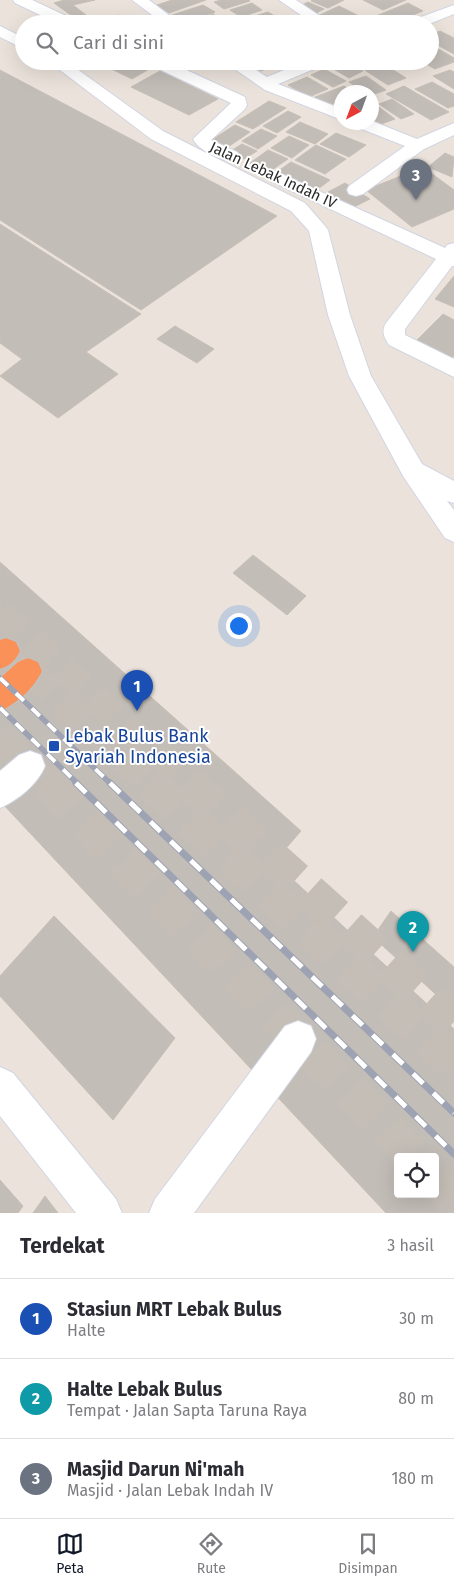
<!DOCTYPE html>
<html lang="id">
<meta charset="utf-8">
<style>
body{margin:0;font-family:"Fira Sans",sans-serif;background:#f7f7f7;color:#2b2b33}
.controls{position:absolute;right:15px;bottom:15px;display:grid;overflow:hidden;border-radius:5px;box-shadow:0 5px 20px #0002}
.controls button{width:45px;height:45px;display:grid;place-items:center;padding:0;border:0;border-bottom:1px solid #e1e1e2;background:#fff;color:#2b2b33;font:25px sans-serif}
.compass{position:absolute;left:334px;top:85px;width:45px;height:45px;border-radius:50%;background:#fff;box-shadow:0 5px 20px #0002;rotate:221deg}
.you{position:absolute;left:238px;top:625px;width:18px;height:18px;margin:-12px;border:4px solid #fff;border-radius:50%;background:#1a73e8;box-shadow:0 0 0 8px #1a73e833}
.badge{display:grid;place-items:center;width:32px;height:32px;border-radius:50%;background:#111827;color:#fff;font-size:16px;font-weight:700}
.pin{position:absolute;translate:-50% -41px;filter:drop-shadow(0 1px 2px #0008)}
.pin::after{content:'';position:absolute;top:26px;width:18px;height:15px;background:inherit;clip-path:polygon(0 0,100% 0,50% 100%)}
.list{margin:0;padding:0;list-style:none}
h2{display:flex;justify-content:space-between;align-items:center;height:65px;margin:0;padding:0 20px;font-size:21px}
h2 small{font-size:16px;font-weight:400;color:#7c7c81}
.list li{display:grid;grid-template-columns:32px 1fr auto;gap:15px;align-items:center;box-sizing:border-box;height:80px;padding:0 20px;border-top:1px solid #e1e1e2}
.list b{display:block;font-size:19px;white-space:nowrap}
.list p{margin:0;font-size:16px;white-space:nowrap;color:#7c7c81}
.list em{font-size:16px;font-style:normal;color:#7c7c81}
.icon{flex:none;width:28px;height:28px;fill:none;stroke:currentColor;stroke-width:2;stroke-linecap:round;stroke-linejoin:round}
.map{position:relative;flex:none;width:454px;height:1213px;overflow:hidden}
.search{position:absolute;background:#fff;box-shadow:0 5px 20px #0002;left:15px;right:15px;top:15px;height:55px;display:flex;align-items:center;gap:12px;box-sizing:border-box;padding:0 18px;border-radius:28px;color:#7c7c81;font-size:19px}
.sheet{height:305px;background:#fff}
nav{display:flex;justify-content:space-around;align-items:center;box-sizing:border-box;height:70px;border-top:1px solid #e1e1e2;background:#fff;font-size:14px;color:#7c7c81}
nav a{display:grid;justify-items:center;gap:2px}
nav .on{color:#111827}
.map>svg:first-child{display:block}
.building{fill:#c3bdb8;stroke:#c6bfb5;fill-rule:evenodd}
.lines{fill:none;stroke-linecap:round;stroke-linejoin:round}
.minor-tunnel-far1{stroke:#c4beb7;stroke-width:28;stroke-dasharray:28 14;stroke-linecap:butt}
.minor-tunnel{stroke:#c4beb7;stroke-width:36;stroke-dasharray:36 18;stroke-linecap:butt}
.highway-tunnel-far1{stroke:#c4beb7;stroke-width:28;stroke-dasharray:28 14;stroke-linecap:butt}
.highway-tunnel{stroke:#c4beb7;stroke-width:36;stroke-dasharray:36 18;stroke-linecap:butt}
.minor-casing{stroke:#d1d5e2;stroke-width:2}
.highway-casing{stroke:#c3c3c3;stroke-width:2}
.minor{fill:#fff;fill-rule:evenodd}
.highway{fill:#f99158;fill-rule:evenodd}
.rail-far1-casing{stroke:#9ea3b3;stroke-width:5.5}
.rail-casing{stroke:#9ea3b3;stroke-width:7}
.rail-far1{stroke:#fff;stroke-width:4;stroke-dasharray:11;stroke-linecap:butt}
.rail{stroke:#fff;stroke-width:5;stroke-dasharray:14;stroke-linecap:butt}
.transit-dot{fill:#1a4fb4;stroke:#fff;stroke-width:2}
.labels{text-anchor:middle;stroke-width:4;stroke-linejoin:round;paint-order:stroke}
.far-street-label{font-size:15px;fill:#292929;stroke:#fff}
.transit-label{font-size:18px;fill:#164399;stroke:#fff;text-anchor:start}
</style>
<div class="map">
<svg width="454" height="1213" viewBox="0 0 454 1213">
<rect width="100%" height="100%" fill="#ebe3db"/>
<path class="building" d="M64,0h31l-22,5 13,10 -11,3 -21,-15z
M172,0h34l-37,13 -12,-8z
M221,0h27l2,1 -26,8 -10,-7z
M313,0h31l-16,8 -17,-7z
M363,0h43l-23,10z
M308,2l16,7 -8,4 -16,-7z
M252,3l10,7 -21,7 -11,-7z
M408,3l15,8 -33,13 -14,-8z
M203,5l12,7 -31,11 -12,-8z
M339,6l18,9 -19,9 -18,-9z
M268,12l10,6 -18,6h-13l-5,-4z
M213,14l12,7 -6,3h-30z
M119,15l11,9h-27l-4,-4z
M369,18l8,6h-31z
M440,31l14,7v16l-24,-13v-6z
M430,44l24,14v4l-19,7 -14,-8h9z
M103,61h33l15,7 -19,11 -33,-16z
M247,61h38l-24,10 -16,-9z
M342,61h4l17,10 -14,7 -19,-11z
M375,61h4l27,17 -18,7 -28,-18z
M324,69l22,12 -13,6 -22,-12z
M0,70l277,146 -136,94 -141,-90z
M450,70l4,2v17l-21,-13z
M160,71l58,28 -29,16 -58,-28z
M366,76l20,14 -14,5v-3h-9l-14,-10z
M307,77l21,12 -19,8 -21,-12z
M432,82l22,12v12l-6,2 -33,-19z
M344,86l10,6h-12v8l-14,6 -13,-9z
M404,86l45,26 -18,8 -45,-26z
M392,99l22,15 -13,5 -22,-15z
M269,101l17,7 -33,21 -17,-7z
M372,102l23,17 -22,8z
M288,111l13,6 -24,16 -14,-7z
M300,122l28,12 -13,10 -29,-12z
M235,125l15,7 -25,17 -15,-8z
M261,129l16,7 -19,13 -16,-8z
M336,133l30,12 -17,12 -29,-13z
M289,136l20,9 -17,13 -21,-10z
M242,144l15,7 -13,8 -15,-7z
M316,145l30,14 -21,15 -30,-14z
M268,150l20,9 -19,13 -19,-9z
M445,153l9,4 -2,20 -24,-10z
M291,162l39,18 -16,12 -40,-18z
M423,167l31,23v19l-42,18 -46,-37z
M345,183l25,16 -18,9 -24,-16z
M0,224l141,90 -55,38 32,22 -60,44 -58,-42 22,-17 -22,-16z
M454,276v31l-19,-8z
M443,314l11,6v36l-2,2 -35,-18z
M175,326l39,23 -17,14 -40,-24z
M253,555l53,41 -19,19 -54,-42z
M0,562l301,269 -27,31 180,167v184h-68l-386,-412zM398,1157h37v37h-37z
M391,911l63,56v44l-81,-74z
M54,916l121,122 -62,82 -113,-124v-20z
M0,1180l23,26 -5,7h-18z
M45,1196l13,17h-25z"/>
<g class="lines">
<path class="minor-tunnel-far1" d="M0,612l191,172"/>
<path class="minor-tunnel" d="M189,783l265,239"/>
<path class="highway-tunnel-far1" d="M0,645l151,139
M0,735l48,49"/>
<path class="highway-tunnel" d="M47,783l367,374
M150,783l304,280
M435,1179l19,19"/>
<g class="minor-casing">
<path id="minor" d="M13,0h19l45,21 2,3h-20l-44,-21z
M132,0h17l32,24h-17z
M279,0h17l36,24h-18z
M454,5v9l-25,10h-21l2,-3z
M0,26l24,12v11l-24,-12z
M48,61h18l97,70 142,72 20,23 3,4 22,85 21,61 51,88 32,17v22l-7,-2 7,9v32l-9,-4 -42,-62 -54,-100 -21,-61 -19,-84 -18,-20 -140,-72z
M146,61h21l78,36 2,8 -2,4 -34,31 26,12 3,4 -3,4c-13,3 -38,-9 -44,-21l38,-36 -83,-39z
M223,61h19l25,16 39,-16h22l-2,3 -48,20 64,25v11l-77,-30z
M372,121l45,18 37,-16v12l-30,14 -61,45 -7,2 -7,-2 -2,-4 2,-4 56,-40 -51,-20 -2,-4h20z
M277,172l168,76 2,-3 7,-2v23h-2l-47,63v6l49,24v18l-65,-32c-5,-8 -8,-13 -3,-22l50,-64 -165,-78 -3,-4 3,-4z
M30,751l11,4 4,11c-7,18 -27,34 -45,42v-37l19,-16z
M298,1021l13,5 5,13 -5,13 -117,161h-45l6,-14 130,-173z
M0,1067l13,6 103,126 6,14h-46l-76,-97z"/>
</g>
<g class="highway-casing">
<path id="highway" d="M6,638l10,4 4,9c-5,10 -9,14 -20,18v-29z
M28,658l10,4 4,9c-7,16 -25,33 -42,40v-33l18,-16z"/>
</g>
<use href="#minor" class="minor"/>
<use href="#highway" class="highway"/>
<g class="rail-far1-casing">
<path id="rail-far1" d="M0,678l111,106
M0,708l78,76"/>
</g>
<g class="rail-casing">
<path id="rail" d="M76,783l378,371
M110,783l344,330"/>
</g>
<use href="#rail-far1" class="rail-far1"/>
<use href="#rail" class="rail"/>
</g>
<rect class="transit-dot" x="48" y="740" width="12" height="12" rx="2.5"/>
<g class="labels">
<g class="far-street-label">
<text transform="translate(273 175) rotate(25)" y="5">Jalan Lebak Indah IV</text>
</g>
<g class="transit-label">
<text x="65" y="742">Lebak Bulus Bank<tspan x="65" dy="21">Syariah Indonesia</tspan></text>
</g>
</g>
</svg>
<div class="controls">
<button><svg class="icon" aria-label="locate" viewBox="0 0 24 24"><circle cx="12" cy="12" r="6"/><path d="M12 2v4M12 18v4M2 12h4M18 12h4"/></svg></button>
</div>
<svg class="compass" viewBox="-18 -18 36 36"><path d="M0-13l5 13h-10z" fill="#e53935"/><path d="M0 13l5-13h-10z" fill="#7c7c81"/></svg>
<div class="you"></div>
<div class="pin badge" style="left:137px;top:711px;background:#1a4fb4">1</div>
<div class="pin badge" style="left:413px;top:952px;background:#0f9aa8">2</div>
<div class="pin badge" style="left:416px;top:200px;background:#6b7280">3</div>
<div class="search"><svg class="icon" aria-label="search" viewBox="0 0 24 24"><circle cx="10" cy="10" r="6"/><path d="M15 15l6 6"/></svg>Cari di sini</div>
</div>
<section class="sheet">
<h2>Terdekat<small>3 hasil</small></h2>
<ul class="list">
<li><span class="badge" style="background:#1a4fb4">1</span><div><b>Stasiun MRT Lebak Bulus</b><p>Halte</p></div><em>30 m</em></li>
<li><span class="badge" style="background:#0f9aa8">2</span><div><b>Halte Lebak Bulus</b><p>Tempat · Jalan Sapta Taruna Raya</p></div><em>80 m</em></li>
<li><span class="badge" style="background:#6b7280">3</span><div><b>Masjid Darun Ni'mah</b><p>Masjid · Jalan Lebak Indah IV</p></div><em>180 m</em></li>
</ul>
</section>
<nav>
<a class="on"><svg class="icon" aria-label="map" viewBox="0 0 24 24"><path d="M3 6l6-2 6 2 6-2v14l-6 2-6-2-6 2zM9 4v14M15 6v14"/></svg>Peta</a>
<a><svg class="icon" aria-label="directions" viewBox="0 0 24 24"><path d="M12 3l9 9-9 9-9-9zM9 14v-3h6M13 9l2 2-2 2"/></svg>Rute</a>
<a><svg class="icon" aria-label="saved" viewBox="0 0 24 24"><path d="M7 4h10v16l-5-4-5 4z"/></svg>Disimpan</a>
</nav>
